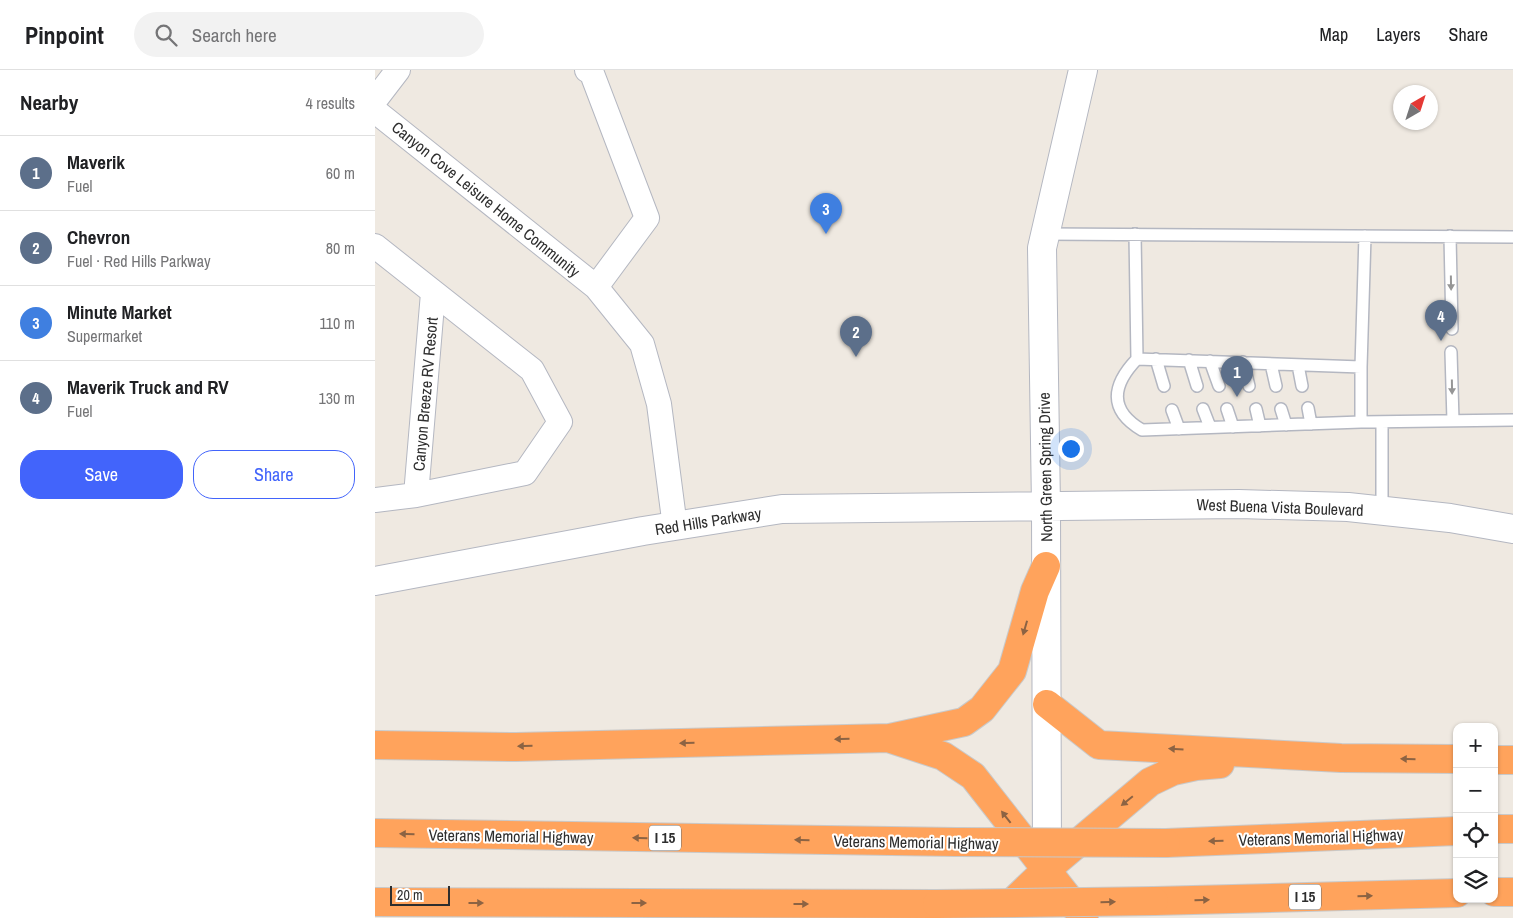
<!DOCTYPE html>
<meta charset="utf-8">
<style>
body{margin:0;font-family:"Archivo Narrow",sans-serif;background:#f2f2f2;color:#202124}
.controls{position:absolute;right:15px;bottom:15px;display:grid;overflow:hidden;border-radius:10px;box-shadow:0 1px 4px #0004}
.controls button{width:45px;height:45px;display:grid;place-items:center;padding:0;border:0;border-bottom:1px solid #e0e0e0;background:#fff;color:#202124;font:25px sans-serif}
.compass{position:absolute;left:1018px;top:15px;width:45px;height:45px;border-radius:50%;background:#fff;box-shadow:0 1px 4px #0004;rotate:39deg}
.scale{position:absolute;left:15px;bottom:12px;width:60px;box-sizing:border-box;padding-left:5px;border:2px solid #2e2e2e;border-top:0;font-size:14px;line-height:18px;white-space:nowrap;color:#2e2e2e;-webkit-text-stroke:4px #fff;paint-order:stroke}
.you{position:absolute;left:695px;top:378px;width:18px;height:18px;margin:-12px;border:4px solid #fff;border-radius:50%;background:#1a73e8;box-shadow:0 0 0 8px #1a73e833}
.badge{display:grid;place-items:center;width:32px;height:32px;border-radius:50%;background:#4264fb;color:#fff;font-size:16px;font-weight:700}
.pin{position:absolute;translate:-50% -41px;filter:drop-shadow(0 1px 2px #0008)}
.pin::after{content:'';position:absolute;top:26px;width:18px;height:15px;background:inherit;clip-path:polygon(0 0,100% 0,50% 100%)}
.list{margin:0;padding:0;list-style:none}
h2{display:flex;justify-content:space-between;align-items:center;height:65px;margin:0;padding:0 20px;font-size:21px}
h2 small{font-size:16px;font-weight:400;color:#757577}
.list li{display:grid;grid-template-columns:32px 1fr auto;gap:15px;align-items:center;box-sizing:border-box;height:75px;padding:0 20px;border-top:1px solid #e0e0e0}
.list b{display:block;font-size:19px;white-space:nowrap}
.list p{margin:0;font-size:16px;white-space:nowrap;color:#757577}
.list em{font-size:16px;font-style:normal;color:#757577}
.actions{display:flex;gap:10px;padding:15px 20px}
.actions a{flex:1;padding:11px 0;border:1px solid #4264fb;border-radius:20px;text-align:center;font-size:18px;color:#4264fb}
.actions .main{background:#4264fb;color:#fff}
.icon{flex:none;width:28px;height:28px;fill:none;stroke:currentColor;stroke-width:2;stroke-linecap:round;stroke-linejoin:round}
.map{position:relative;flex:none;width:1138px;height:848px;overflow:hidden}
header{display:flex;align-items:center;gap:30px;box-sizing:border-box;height:70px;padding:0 25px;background:#fff;border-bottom:1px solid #e0e0e0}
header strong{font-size:24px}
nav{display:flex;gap:28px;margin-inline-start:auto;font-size:18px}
.search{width:350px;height:45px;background:#f2f2f2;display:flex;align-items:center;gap:12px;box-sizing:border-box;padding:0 18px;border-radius:28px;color:#757577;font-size:19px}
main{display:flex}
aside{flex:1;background:#fff}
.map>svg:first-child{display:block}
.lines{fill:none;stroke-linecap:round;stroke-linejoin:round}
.lane-casing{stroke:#b4b7c1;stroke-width:14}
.street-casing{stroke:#b4b7c1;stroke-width:26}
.secondary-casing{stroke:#b4b7c1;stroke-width:30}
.highway-casing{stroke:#c9c9c9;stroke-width:30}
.lane{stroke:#fff;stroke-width:11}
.street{stroke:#fff;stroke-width:24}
.secondary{stroke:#fff;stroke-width:28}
.highway{stroke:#ffa35c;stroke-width:28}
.highway-bridge-casing{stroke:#c9c9c9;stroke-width:30;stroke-linecap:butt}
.highway-bridge{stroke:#ffa35c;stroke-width:28}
.oneway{fill:#969696}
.oneway2{fill:#8c6343}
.labels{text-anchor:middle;stroke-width:4;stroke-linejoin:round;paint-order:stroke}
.shield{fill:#fff;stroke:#6d6d6d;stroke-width:1}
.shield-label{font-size:15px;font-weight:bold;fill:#2e2e2e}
.street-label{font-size:16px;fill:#2e2e2e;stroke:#fff}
</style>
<header>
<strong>Pinpoint</strong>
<div class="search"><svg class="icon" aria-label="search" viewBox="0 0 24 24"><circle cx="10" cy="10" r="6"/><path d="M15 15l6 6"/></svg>Search here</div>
<nav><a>Map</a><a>Layers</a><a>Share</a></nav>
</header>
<main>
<aside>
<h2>Nearby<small>4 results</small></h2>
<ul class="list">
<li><span class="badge" style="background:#5c6f8a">1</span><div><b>Maverik</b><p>Fuel</p></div><em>60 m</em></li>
<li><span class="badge" style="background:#5c6f8a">2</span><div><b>Chevron</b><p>Fuel · Red Hills Parkway</p></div><em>80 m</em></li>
<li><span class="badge" style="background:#3f7fe0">3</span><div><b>Minute Market</b><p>Supermarket</p></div><em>110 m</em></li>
<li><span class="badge" style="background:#5c6f8a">4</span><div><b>Maverik Truck and RV</b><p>Fuel</p></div><em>130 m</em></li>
</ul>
<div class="actions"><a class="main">Save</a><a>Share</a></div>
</aside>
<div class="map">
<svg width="1138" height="848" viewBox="0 0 1138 848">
<rect width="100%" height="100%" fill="#efe9e1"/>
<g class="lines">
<g class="lane-casing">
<path id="lane" d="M670,164l468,3
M760,164l2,125 224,8 4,-131
M1075,166l2,93
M1076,282l2,69
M762,289c-25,26 -29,51 5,71l219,-8
M781,289l8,27
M814,290l8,26
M835,291l9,25
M868,292l6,24
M896,294l5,22
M923,295l4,21
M986,297v55l152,-2
M933,338l3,16
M828,339l7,18
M852,339l6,18
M881,339l4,17
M906,339l5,16
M797,340l7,19
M1007,441v-89"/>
</g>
<g class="street-casing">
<path id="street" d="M212,0l4,1 56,147 -51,69
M0,30l23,-30
M0,41l221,176 46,57 17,60 16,123
M0,176l157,124 28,52 -35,51 -109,22 -41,5
M41,425l17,-202"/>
</g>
<g class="secondary-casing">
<path id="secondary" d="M0,511l268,-50 139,-22 457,-5 109,3 102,11 63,11
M672,795l-1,-359 -4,-258 41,-178"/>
</g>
<g class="highway-casing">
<path id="highway" d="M672,634l52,41 242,13 116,1
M516,669l52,17 30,20 111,142
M0,675l141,2 374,-9 74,-16 18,-13 30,-38 23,-80 11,-25
M1119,690h19
M1119,759h19
M0,763l581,9
M791,773l291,-12
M1119,822h19
M779,831l303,-8
M0,832l562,2
M621,848l51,-49 103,-87 23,-11 23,-5 24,-2"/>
</g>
<use href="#lane" class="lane"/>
<use href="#street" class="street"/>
<use href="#secondary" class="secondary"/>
<use href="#highway" class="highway"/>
<g class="highway-bridge-casing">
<path id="highway-bridge" d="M581,772l210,1
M562,834l217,-3"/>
</g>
<use href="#highway-bridge" class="highway-bridge"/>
</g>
<defs><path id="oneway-solid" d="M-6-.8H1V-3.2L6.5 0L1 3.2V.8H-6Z" transform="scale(1.25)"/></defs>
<g class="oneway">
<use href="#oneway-solid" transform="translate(1076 213) rotate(89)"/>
<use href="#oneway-solid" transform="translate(1077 317) rotate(89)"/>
</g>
<g class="oneway2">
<use href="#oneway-solid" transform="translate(650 558) rotate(106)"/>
<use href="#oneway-solid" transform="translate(467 669) rotate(179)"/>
<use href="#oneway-solid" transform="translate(312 673) rotate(179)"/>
<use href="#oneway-solid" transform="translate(150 676) rotate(179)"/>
<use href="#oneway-solid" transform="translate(801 679) rotate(-177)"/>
<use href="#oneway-solid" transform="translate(1033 689) rotate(-179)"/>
<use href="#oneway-solid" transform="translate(752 731) rotate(141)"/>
<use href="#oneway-solid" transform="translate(631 747) rotate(-128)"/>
<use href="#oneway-solid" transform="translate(32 764) rotate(-179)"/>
<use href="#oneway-solid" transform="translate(265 768) rotate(-179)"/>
<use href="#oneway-solid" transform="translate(427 770) rotate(-179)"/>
<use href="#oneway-solid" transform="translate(841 771) rotate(178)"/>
<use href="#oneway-solid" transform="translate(990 826) rotate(-2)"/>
<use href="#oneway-solid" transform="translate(827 830) rotate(-2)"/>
<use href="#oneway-solid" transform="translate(733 832) rotate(-1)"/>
<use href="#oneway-solid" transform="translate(101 833)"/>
<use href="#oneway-solid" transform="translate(264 833)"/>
<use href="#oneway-solid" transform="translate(426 834)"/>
</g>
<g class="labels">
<g class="shield">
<rect x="274" y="755.5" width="32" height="25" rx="4"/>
<rect x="914" y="814.5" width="32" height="25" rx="4"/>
</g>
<g class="shield-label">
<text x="290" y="773">I 15</text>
<text x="930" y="832">I 15</text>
</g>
<g class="street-label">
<text transform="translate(111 129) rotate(39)" y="6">Canyon Cove Leisure Home Community</text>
<text transform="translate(50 324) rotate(-85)" y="6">Canyon Breeze RV Resort</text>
<text transform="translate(670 397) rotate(-91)" y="6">North Green Spring Drive</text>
<text transform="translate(905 437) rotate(2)" y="6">West Buena Vista Boulevard</text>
<text transform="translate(333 451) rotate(-9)" y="6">Red Hills Parkway</text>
<text transform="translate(136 766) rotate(1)" y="6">Veterans Memorial Highway</text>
<text transform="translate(946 767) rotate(-2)" y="6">Veterans Memorial Highway</text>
<text transform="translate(541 772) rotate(1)" y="6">Veterans Memorial Highway</text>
</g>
</g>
</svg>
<div class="controls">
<button>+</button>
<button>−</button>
<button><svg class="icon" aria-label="locate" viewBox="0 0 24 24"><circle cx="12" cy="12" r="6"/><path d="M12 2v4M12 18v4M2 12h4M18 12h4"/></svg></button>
<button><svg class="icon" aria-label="layers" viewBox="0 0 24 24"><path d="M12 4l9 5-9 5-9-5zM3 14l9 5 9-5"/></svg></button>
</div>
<svg class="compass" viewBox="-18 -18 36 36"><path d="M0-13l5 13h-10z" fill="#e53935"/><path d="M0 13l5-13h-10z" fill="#757577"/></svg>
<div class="scale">20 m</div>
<div class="you"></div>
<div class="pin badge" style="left:862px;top:327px;background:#5c6f8a">1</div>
<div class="pin badge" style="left:481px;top:287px;background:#5c6f8a">2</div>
<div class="pin badge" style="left:451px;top:164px;background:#3f7fe0">3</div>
<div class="pin badge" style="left:1066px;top:271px;background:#5c6f8a">4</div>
</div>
</main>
